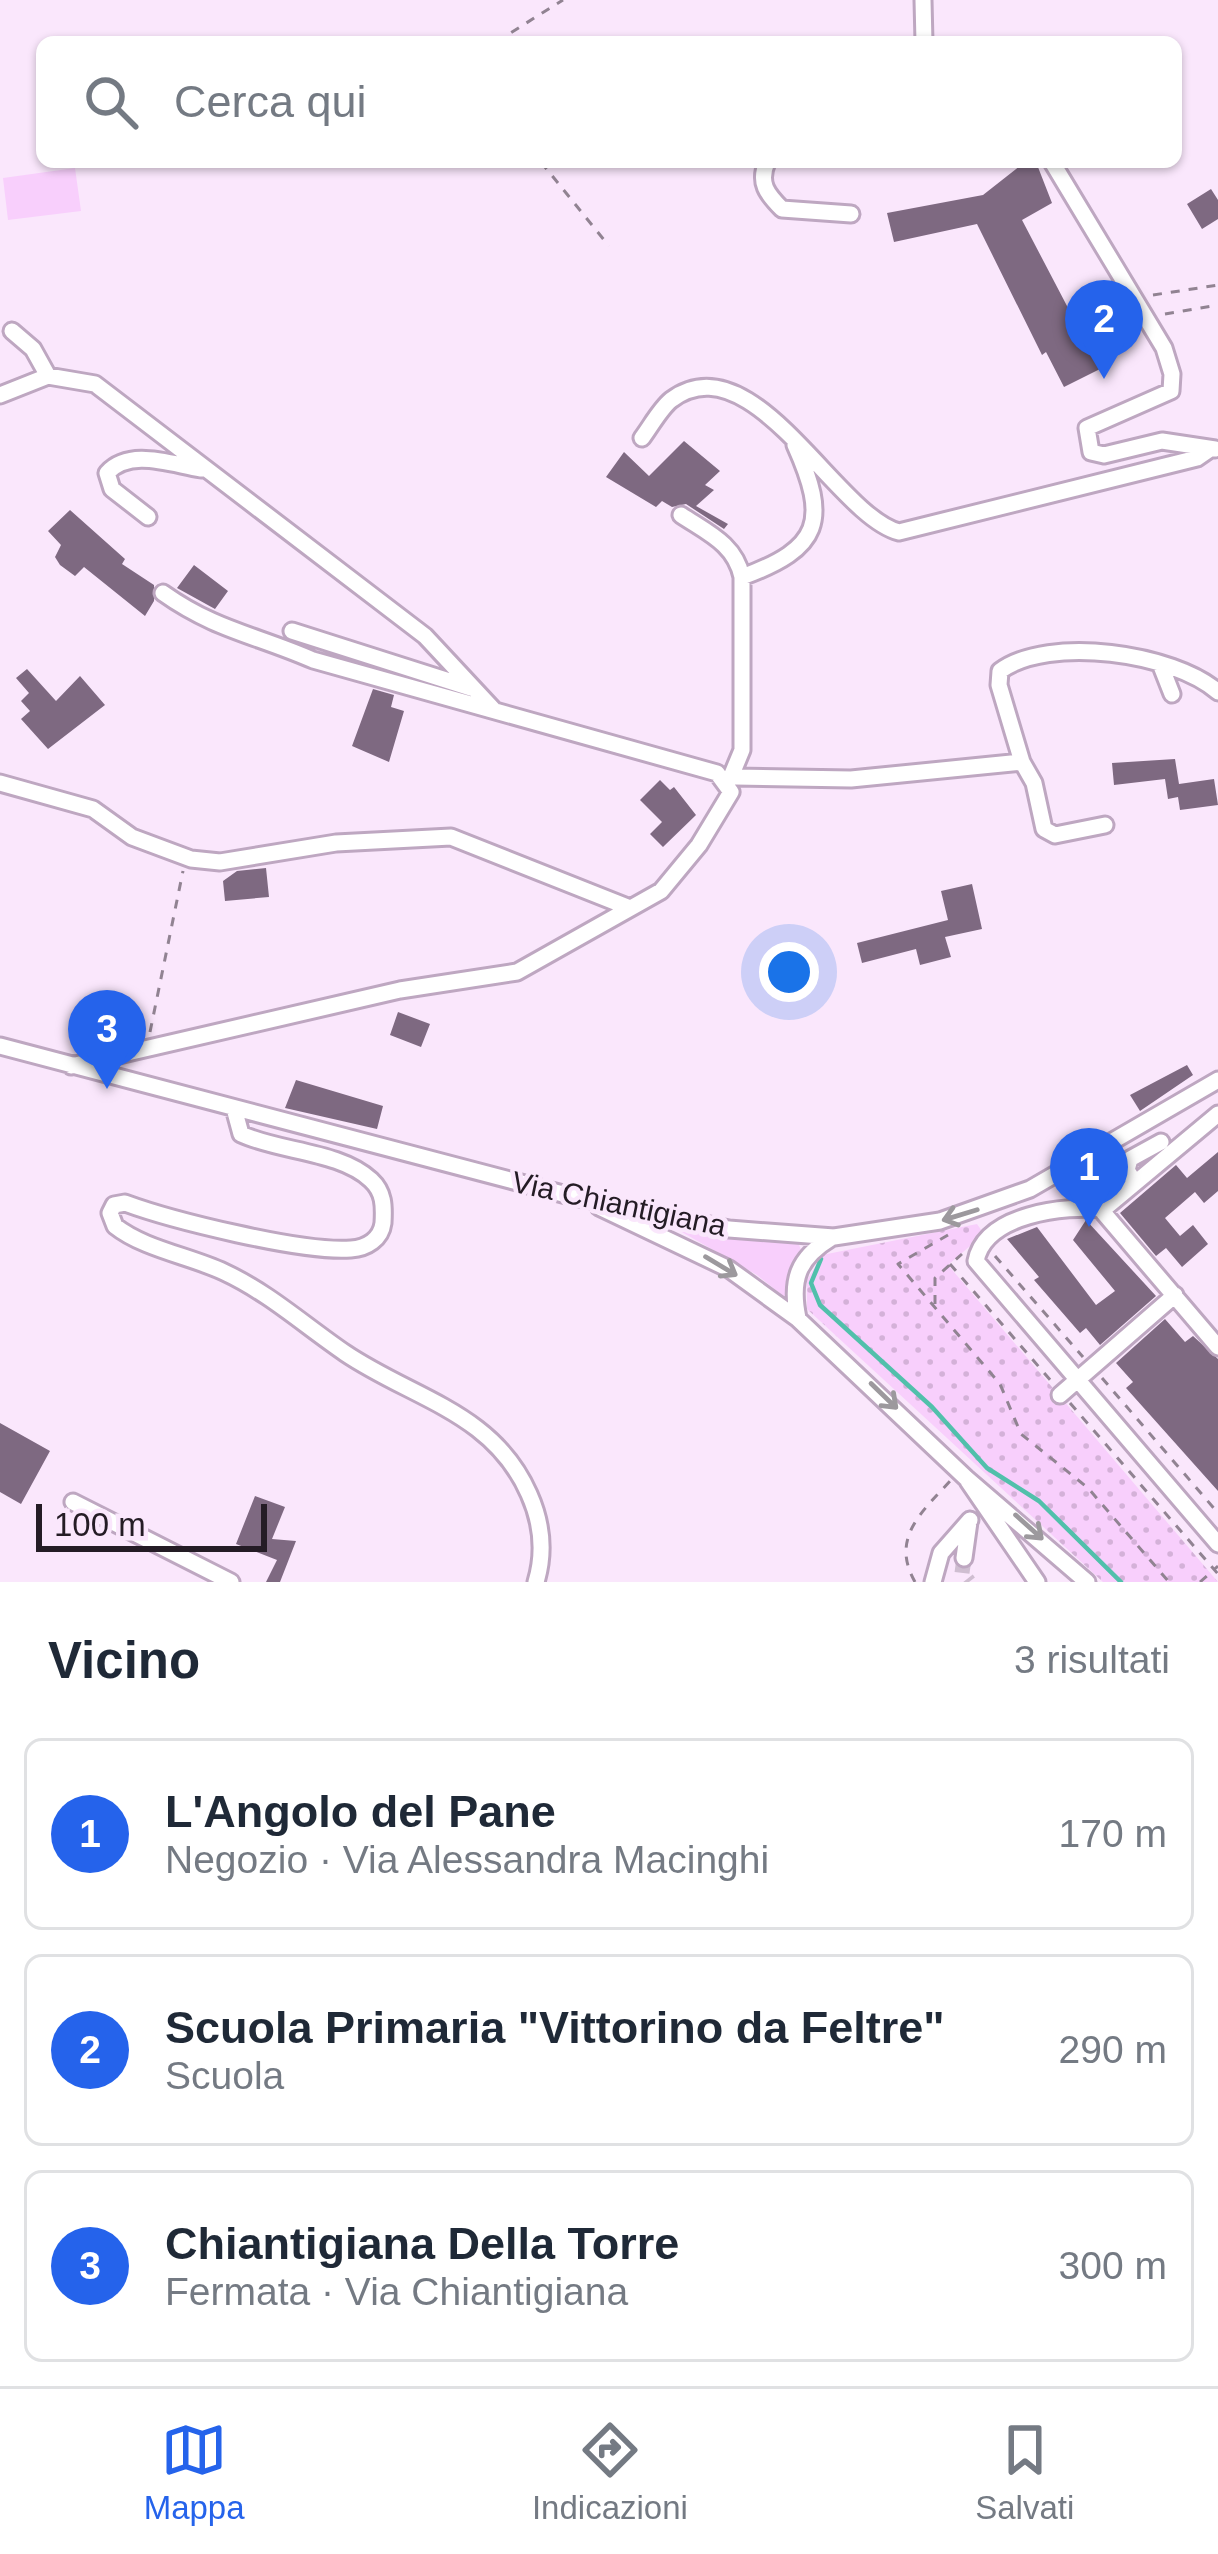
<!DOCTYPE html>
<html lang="it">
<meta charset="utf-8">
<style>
body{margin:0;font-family:Arial,sans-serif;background:#f6f6f7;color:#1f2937}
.scale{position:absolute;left:36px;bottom:30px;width:231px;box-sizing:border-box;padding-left:12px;border:6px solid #241c25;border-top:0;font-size:33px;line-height:42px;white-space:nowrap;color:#241c25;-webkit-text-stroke:9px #fae7fc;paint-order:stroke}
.you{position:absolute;left:789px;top:972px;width:42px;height:42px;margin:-30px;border:9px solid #fff;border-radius:50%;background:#1a73e8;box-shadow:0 0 0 18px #1a73e833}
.badge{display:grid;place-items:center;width:78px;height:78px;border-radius:50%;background:#2563eb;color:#fff;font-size:39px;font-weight:700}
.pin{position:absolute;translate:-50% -99px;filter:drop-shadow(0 3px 6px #0008)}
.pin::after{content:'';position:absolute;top:63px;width:42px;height:36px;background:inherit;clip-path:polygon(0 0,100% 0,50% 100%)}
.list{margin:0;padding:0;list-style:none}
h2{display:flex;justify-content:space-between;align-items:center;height:156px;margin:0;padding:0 48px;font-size:51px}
h2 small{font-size:39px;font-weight:400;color:#747a83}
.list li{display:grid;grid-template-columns:78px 1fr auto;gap:36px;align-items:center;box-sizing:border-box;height:192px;margin:0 24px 24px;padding:0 24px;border:3px solid #e0e1e3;border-radius:18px}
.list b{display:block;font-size:45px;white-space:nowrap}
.list p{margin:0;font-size:39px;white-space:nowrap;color:#747a83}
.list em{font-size:39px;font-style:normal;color:#747a83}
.icon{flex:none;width:66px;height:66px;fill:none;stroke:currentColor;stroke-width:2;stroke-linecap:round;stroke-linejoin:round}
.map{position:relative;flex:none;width:1218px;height:1582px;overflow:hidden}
.search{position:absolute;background:#fff;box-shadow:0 3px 9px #0004;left:36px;right:36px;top:36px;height:132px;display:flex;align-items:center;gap:30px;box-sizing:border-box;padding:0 42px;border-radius:18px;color:#747a83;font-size:45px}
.sheet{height:804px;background:#fff}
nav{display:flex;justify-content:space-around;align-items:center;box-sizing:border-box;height:168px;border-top:3px solid #e0e1e3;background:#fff;font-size:33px;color:#747a83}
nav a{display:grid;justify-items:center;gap:6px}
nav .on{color:#2563eb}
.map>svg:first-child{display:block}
.grass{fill:#f8cffc}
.park{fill:url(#park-dots)}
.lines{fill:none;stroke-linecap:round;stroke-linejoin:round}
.stream{stroke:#51c0ab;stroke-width:4.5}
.building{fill:#7e6981}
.minor-tunnel{stroke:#cfbed1;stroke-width:15;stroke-dasharray:15 8;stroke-linecap:butt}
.minor-casing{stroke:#bea7c1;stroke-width:21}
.path{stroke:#918392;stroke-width:3;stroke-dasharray:9 9;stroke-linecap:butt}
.minor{stroke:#fff;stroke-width:15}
.oneway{stroke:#9c999d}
.labels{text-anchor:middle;stroke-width:9;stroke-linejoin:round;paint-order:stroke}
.street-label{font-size:30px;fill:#241c25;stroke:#fae7fc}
</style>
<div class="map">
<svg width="1218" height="1582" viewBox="0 0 1218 1582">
<defs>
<pattern id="park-dots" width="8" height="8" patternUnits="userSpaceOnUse" patternTransform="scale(3)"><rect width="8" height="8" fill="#f8cffc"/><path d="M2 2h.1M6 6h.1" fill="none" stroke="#d4b1d8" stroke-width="1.8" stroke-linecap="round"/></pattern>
</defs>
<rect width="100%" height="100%" fill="#fae7fc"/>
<path class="grass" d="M75,168l6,43 -73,9 -5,-42z
M675,1223l123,19 3,8 -13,25v25l-31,-25 -84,-48z"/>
<path class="park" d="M977,1224l7,10 -36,31 270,317h-115l-296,-273v-29l15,-25z"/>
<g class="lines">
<path class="stream" d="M821,1259l-10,24 9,22 112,102 55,61 52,33 82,81"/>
</g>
<path class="building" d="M1025,162h11l16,41 -30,17 78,149 -36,18 -18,-35 -4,3 -65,-131 -83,18 -7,-29 96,-18z
M1211,189l7,11v19l-16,10 -15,-25z
M684,441l36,30 -15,14 9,5 -18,16 32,18 -4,5 -38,-25 -14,3 -10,-6 -6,6 -50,-30 18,-25 25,24z
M70,510l55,49 -3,5 32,21v16l-9,15 -61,-49 -9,9 -15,-11 -5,-8 6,-12 -13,-14z
M194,565l34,26 -13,18 -38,-21z
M27,669l29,32 24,-25 25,29 -57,44 -27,-30 9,-8 -9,-10 8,-8 -13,-15z
M373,689l21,6 -3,12 13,4 -15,51 -37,-16z
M1175,759l4,25 35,-5 4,26 -38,5 -2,-13 -10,2 -3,-20 -51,6 -2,-22z
M660,780l10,10 4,-3 22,28 -33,32 -13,-13 12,-12 -22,-22z
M266,868l3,29 -44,4 -2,-20 14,-10z
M972,884l10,45 -37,8 6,20 -31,8 -4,-16 -54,14 -5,-20 91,-23 -7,-29z
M398,1012l32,12 -9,23 -31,-12z
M1187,1065l6,10 -53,36 -10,-16z
M296,1080l87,26 -6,23 -92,-21z
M1218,1152v39l-14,12 -9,-11 -30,26 15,18 13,-11 15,19 -26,23 -16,-19 -10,8 -36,-43 56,-48 11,13z
M1086,1220l70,76 -56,49 -14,-17 -6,5 -46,-53 5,-3 -32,-38 30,-12 59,78 19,-14 -42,-51z
M1165,1319l20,23 8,-6 25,23v132l-92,-103 7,-6 -17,-19z
M0,1423l50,28 -29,53 -21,-12z
M255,1496l30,11 -13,32 24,2 -16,41h-14l11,-22 -41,-16z"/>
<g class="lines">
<path class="minor-tunnel" d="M964,1558l-2,15 7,9"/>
<g class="minor-casing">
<path id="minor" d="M923,0l1,42
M767,162c-9,21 0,32 15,47l69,5
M1052,162l112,186 8,26 -1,17 -84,37 4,24 13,3 58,-14 53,8
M12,331l21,18 15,27
M0,395l48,-19 47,8 330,252 68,73
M642,438c9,-12 18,-29 29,-38 81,-61 165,116 228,132l298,-74 13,-9
M681,515c27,18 54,29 61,62v173l-12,29
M148,517l-36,-28 -5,-16c23,-25 63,-9 94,-4
M742,577c79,-29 87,-56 53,-132
M292,631l179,57
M1161,666l11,28
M1022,762l12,21 10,46 11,6 50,-10
M735,777l116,2 171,-17 -23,-77 1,-14c49,-36 174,-18 218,21
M0,783l93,26 39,28 59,22 29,3 116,-19 115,-6 179,71
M0,1046l578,152 151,31 105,8 106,-16 90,-32 188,-109
M71,1066l329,-76 117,-18 144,-81 38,-46 32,-53 -14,-19 -404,-113c-57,-25 -98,-30 -150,-67
M235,1112l6,22c39,18 99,17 130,46 13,12 13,26 12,43 -2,16 -16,25 -32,26 -48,4 -180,-29 -226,-46l-11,2 -4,8 5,13c29,23 75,30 109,46 45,21 80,53 121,81 68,46 148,59 184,141 13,29 16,58 7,88
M1068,1171l150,176
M1135,1183l-8,-13 3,-11 31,-17
M599,1207l130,62 69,50 168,159 121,104
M1104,1209c-39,-4 -119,5 -128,52l242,283
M1104,1209l114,-95
M798,1318c-8,-38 0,-60 33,-80
M1060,1395l115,-100
M968,1481l69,101
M73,1502l158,80
M964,1558l5,-36
M933,1582l8,-29 29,-33"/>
</g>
<path class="path" d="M496,42l67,-42
M541,162l68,84
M1153,295l65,-10
M1165,314l53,-9
M150,1032l33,-161
M948,1235l-50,29 102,120 21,50 67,54 81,94
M995,1256l88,101
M950,1264l102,118
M935,1304v-26l27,-24
M1102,1378l116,135
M1070,1403l148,171
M915,1582c-25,-44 7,-70 35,-101
M1200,1582l18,-16"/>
<use href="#minor" class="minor"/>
</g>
<defs><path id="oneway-shaft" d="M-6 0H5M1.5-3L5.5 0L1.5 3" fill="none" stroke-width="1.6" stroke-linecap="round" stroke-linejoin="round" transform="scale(3)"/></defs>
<g class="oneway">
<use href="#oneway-shaft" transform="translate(960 1215) rotate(163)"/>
<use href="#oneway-shaft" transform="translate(721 1266) rotate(31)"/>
<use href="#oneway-shaft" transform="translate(884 1396) rotate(44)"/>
<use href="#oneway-shaft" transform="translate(1029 1527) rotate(42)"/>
</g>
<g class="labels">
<g class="street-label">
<text transform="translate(619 1204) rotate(12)" y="10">Via Chiantigiana</text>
</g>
</g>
</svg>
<div class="scale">100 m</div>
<div class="you"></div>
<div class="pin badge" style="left:1089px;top:1227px">1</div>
<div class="pin badge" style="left:1104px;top:379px">2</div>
<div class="pin badge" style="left:107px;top:1089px">3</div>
<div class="search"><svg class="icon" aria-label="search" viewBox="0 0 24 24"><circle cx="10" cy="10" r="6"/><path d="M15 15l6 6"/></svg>Cerca qui</div>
</div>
<section class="sheet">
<h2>Vicino<small>3 risultati</small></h2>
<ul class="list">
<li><span class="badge">1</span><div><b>L'Angolo del Pane</b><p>Negozio · Via Alessandra Macinghi</p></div><em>170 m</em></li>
<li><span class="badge">2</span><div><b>Scuola Primaria &quot;Vittorino da Feltre&quot;</b><p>Scuola</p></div><em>290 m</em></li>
<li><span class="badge">3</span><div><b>Chiantigiana Della Torre</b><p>Fermata · Via Chiantigiana</p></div><em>300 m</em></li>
</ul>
</section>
<nav>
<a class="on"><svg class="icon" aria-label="map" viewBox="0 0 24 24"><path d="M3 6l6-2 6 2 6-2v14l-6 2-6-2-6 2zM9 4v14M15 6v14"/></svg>Mappa</a>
<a><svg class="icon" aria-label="directions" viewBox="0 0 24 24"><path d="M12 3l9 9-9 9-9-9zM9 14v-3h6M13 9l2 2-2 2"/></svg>Indicazioni</a>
<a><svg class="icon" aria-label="saved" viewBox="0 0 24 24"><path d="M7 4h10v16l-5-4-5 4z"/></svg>Salvati</a>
</nav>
